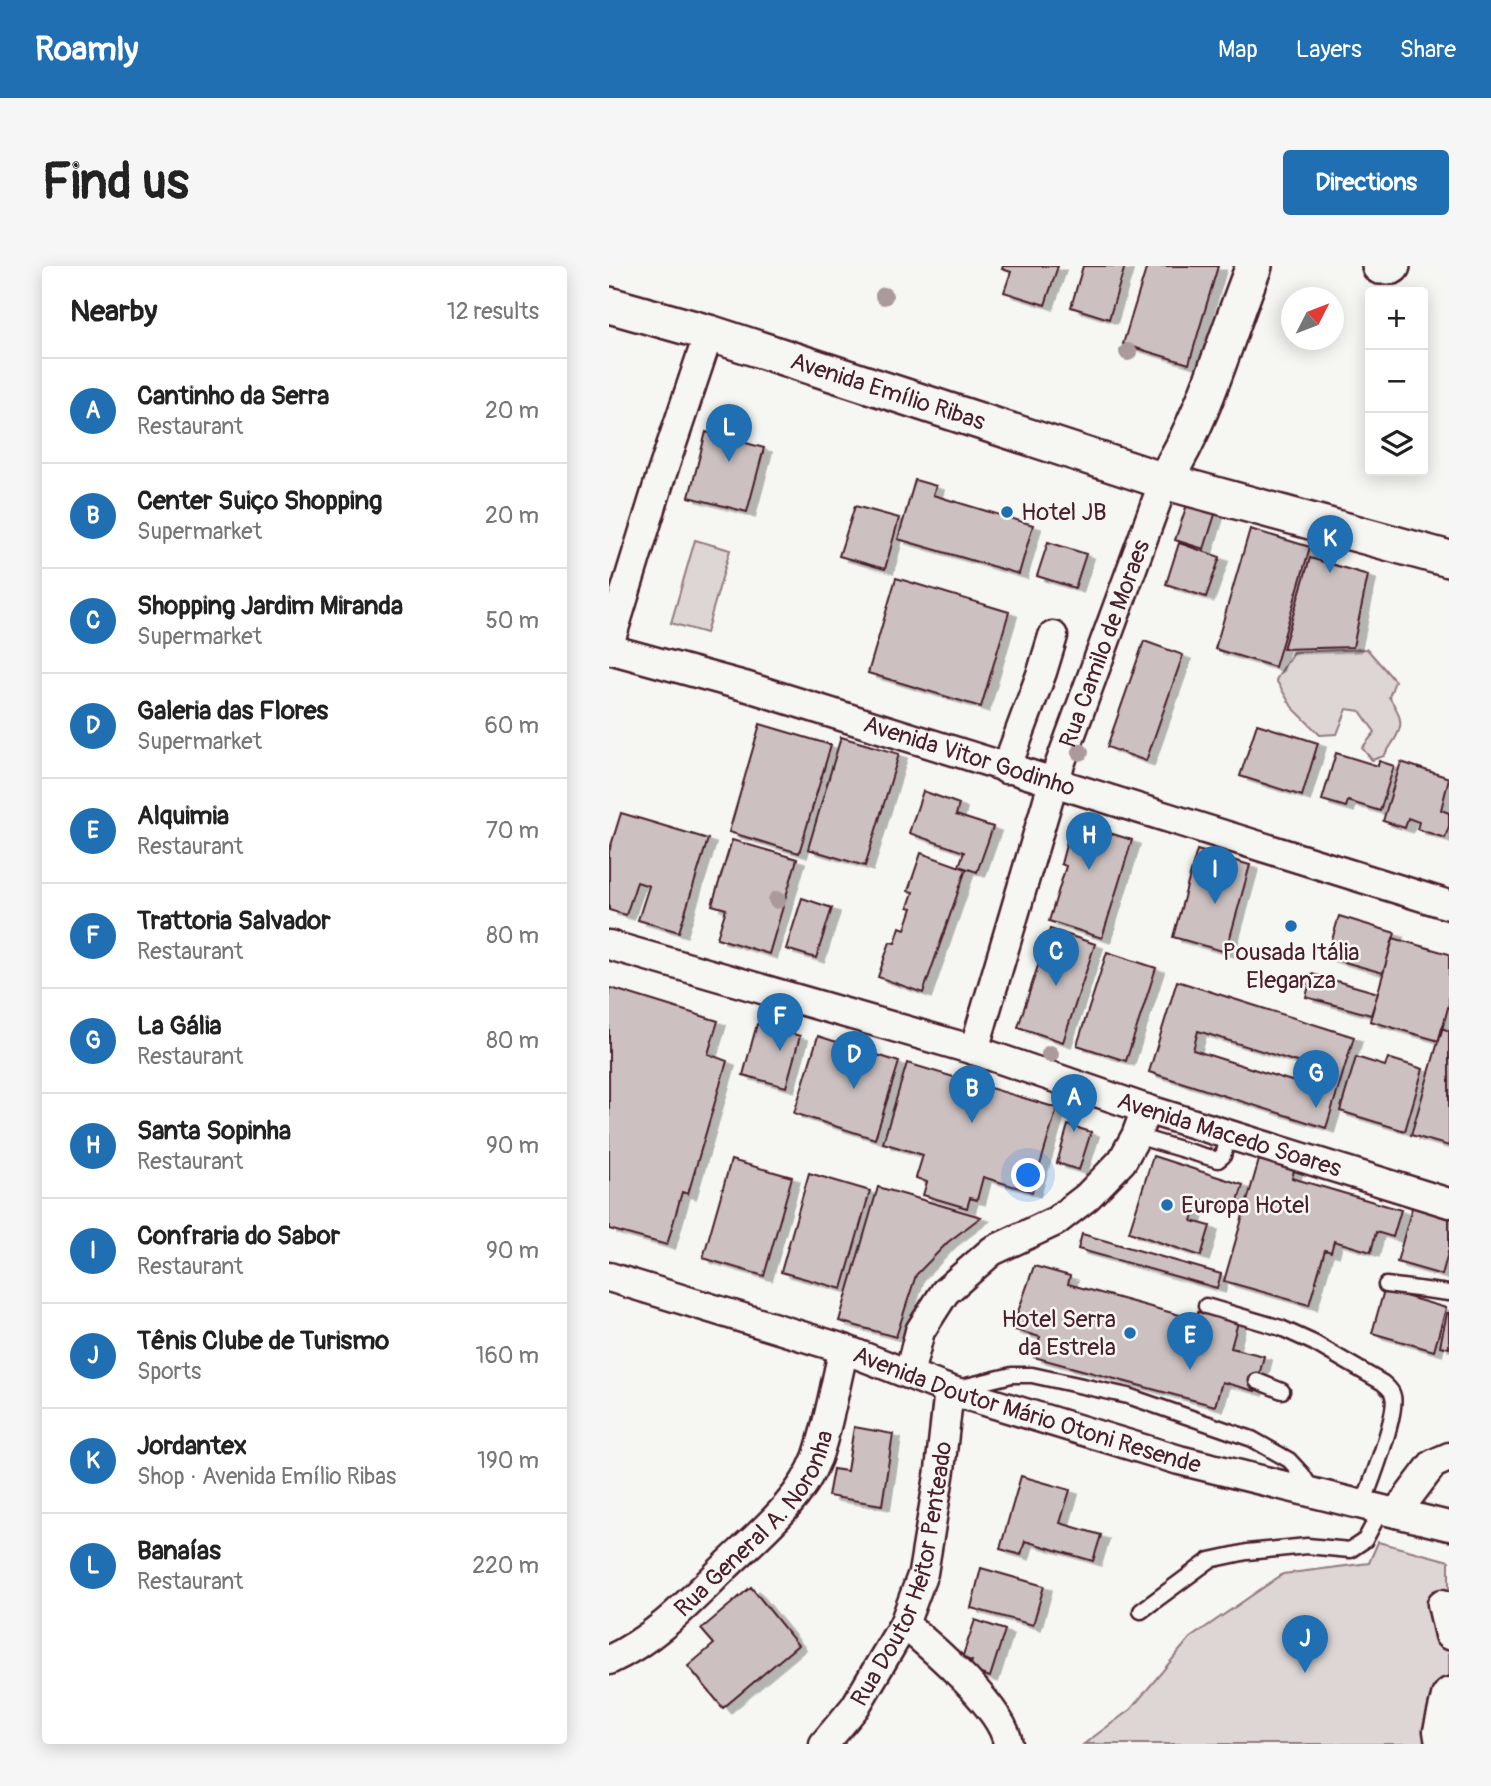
<!DOCTYPE html>
<meta charset="utf-8">
<style>
body{margin:0;font-family:Pangolin,sans-serif;background:#f6f6f6;color:#222}
.controls{position:absolute;right:21px;top:21px;display:grid;overflow:hidden;border-radius:7px;box-shadow:0 4px 18px #0003}
.controls button{width:63px;height:63px;display:grid;place-items:center;padding:0;border:0;border-bottom:2px solid #e0e0e0;background:#fff;color:#222;font:35px sans-serif}
.compass{position:absolute;left:672px;top:21px;width:63px;height:63px;border-radius:50%;background:#fff;box-shadow:0 4px 18px #0003;rotate:48deg}
.you{position:absolute;left:420px;top:910px;width:24px;height:24px;margin:-18px;border:5px solid #fff;border-radius:50%;background:#1a73e8;box-shadow:0 0 0 10px #1a73e833}
.badge{display:grid;place-items:center;width:46px;height:46px;border-radius:50%;background:#1f6fb2;color:#fff;font-size:23px;font-weight:700}
.pin{position:absolute;translate:-50% -58px;filter:drop-shadow(0 2px 4px #0008)}
.pin::after{content:'';position:absolute;top:37px;width:24px;height:21px;background:inherit;clip-path:polygon(0 0,100% 0,50% 100%)}
.list{margin:0;padding:0;list-style:none}
h2{display:flex;justify-content:space-between;align-items:center;height:91px;margin:0;padding:0 28px;font-size:30px}
h2 small{font-size:23px;font-weight:400;color:#767676}
.list li{display:grid;grid-template-columns:46px 1fr auto;gap:21px;align-items:center;box-sizing:border-box;height:105px;padding:0 28px;border-top:2px solid #e0e0e0}
.list b{display:block;font-size:26px;white-space:nowrap}
.list p{margin:0;font-size:23px;white-space:nowrap;color:#767676}
.list em{font-size:23px;font-style:normal;color:#767676}
.icon{flex:none;width:38px;height:38px;fill:none;stroke:currentColor;stroke-width:2;stroke-linecap:round;stroke-linejoin:round}
.map{position:relative;flex:none;width:840px;height:1478px;overflow:hidden;border-radius:7px}
header{display:flex;align-items:center;gap:42px;box-sizing:border-box;height:98px;padding:0 35px;background:#1f6fb2;color:#fff}
header strong{font-size:33px}
nav{display:flex;gap:38px;margin-inline-start:auto;font-size:24px}
.intro{display:flex;align-items:center;justify-content:space-between;box-sizing:border-box;height:168px;padding:0 42px}
h1{margin:0;font-size:49px}
.button{padding:18px 32px;border-radius:7px;background:#1f6fb2;color:#fff;font-size:24px;font-weight:700}
main{display:flex;gap:42px;padding:0 42px}
aside{flex:1;background:#fff;border-radius:7px;box-shadow:0 4px 18px #0003}
.map>svg:first-child{display:block}
.green{fill:#ddd6d5;stroke:#947a80;stroke-width:2}
.building{fill:#ccc1c0;stroke:#4a1f2b;stroke-width:2;fill-rule:evenodd;filter:url(#shadow)}
.lines{fill:none;stroke-linecap:round;stroke-linejoin:round}
.service-casing{stroke:#4a1f2b;stroke-width:19}
.minor-casing{stroke:#4a1f2b;stroke-width:33}
.tertiary-casing{stroke:#4a1f2b;stroke-width:40}
.service{stroke:#f6f6f2;stroke-width:14}
.minor{stroke:#f6f6f2;stroke-width:28}
.tertiary{stroke:#f6f6f2;stroke-width:35}
.tree{fill:#ac999c}
.poi-dot{fill:#1f6fb2;stroke:#f6f6f2;stroke-width:2.5}
.labels{text-anchor:middle;stroke-width:5;stroke-linejoin:round;paint-order:stroke}
.street-label{font-size:24px;fill:#4a1f2b;stroke:#f6f6f2}
.poi-label{font-size:24px;fill:#4a1f2b;stroke:#f6f6f2;text-anchor:start}
</style>
<header>
<strong>Roamly</strong>
<nav><a>Map</a><a>Layers</a><a>Share</a></nav>
</header>
<div class="intro"><h1>Find us</h1><a class="button">Directions</a></div>
<main>
<aside>
<h2>Nearby<small>12 results</small></h2>
<ul class="list">
<li><span class="badge">A</span><div><b>Cantinho da Serra</b><p>Restaurant</p></div><em>20 m</em></li>
<li><span class="badge">B</span><div><b>Center Suiço Shopping</b><p>Supermarket</p></div><em>20 m</em></li>
<li><span class="badge">C</span><div><b>Shopping Jardim Miranda</b><p>Supermarket</p></div><em>50 m</em></li>
<li><span class="badge">D</span><div><b>Galeria das Flores</b><p>Supermarket</p></div><em>60 m</em></li>
<li><span class="badge">E</span><div><b>Alquimia</b><p>Restaurant</p></div><em>70 m</em></li>
<li><span class="badge">F</span><div><b>Trattoria Salvador</b><p>Restaurant</p></div><em>80 m</em></li>
<li><span class="badge">G</span><div><b>La Gália</b><p>Restaurant</p></div><em>80 m</em></li>
<li><span class="badge">H</span><div><b>Santa Sopinha</b><p>Restaurant</p></div><em>90 m</em></li>
<li><span class="badge">I</span><div><b>Confraria do Sabor</b><p>Restaurant</p></div><em>90 m</em></li>
<li><span class="badge">J</span><div><b>Tênis Clube de Turismo</b><p>Sports</p></div><em>160 m</em></li>
<li><span class="badge">K</span><div><b>Jordantex</b><p>Shop · Avenida Emílio Ribas</p></div><em>190 m</em></li>
<li><span class="badge">L</span><div><b>Banaías</b><p>Restaurant</p></div><em>220 m</em></li>
</ul>
</aside>
<div class="map">
<svg width="840" height="1478" viewBox="0 0 840 1478">
<defs>
<filter id="shadow"><feDropShadow dx="8" dy="4.5" stdDeviation="0" flood-color="#0004"/></filter>
</defs>
<rect width="100%" height="100%" fill="#f6f6f2"/>
<filter id="ink" filterUnits="userSpaceOnUse"><feTurbulence type="fractalNoise" baseFrequency=".0143" numOctaves="2"/><feDisplacementMap in="SourceGraphic" scale="14" xChannelSelector="R" yChannelSelector="G"/><feConvolveMatrix kernelMatrix="1 2 1 2 8 2 1 2 1" color-interpolation-filters="sRGB"/></filter>
<g filter="url(#ink)">
<path class="green" d="M86,274l35,10 -24,83 -35,-10z
M758,383l28,32 -6,16c19,27 12,33 -5,59l-12,4 -10,-12 13,-16 -15,-21 -13,-2 -10,25 -17,1 -28,-28 -16,-27 17,-28z
M769,1276l71,19v183h-365l47,-35 59,-71 93,-64 86,-11z"/>
<path class="building" d="M394,0h55l-13,39 -41,-13 7,-20 -9,-3z
M474,0h42l-16,53 -38,-12z
M538,0h71l-29,98 -66,-20z
M97,166l58,16 -17,64 -58,-15z
M306,214l21,6 -3,9 100,30 -14,49 -121,-35z
M581,230l28,9 -14,44 -29,-9z
M246,240l44,12 -14,51 -46,-13z
M641,263l60,18 -35,120 -60,-18z
M439,276l38,12 -11,34 -38,-12z
M570,277l41,14 -14,40 -40,-13z
M701,292l58,17 -15,72 -70,2z
M287,312l113,34 -28,95 -113,-34z
M535,375l39,14 -37,106 -39,-14z
M151,458l71,21 -32,108 -70,-21z
M648,458l61,19 -16,53 -62,-20z
M232,471l58,17 -34,112 -57,-17z
M727,487l42,13 1,-5 15,5 -14,45 -32,-10 -2,6 -24,-7z
M792,496l48,16 -8,32 8,3v13l-4,12 -28,-9 2,-7 -11,-4 -3,10 -22,-7z
M314,525l36,13 -3,11 37,12 -16,45 -18,-6 5,-14 -55,-19z
M12,547l87,26 -29,93 -41,-12 11,-34 -12,-4 -11,33 -17,-5v-58z
M481,561l42,13 -30,98 -53,-17 17,-55 -5,-2 6,-23 18,5z
M123,574l65,19 -28,95 -52,-16 9,-29 -14,-4z
M588,584l53,15 -24,87 -53,-15z
M312,587l45,16 -43,124 -45,-16 12,-35 5,1 5,-16 5,2 7,-21 -4,-1 5,-15 -5,-1z
M193,632l30,10 -16,50 -30,-9z
M730,650l56,17 -12,40 -56,-16z
M441,663l45,15 -32,98 -45,-15z
M784,672l56,16v50l-10,37 -69,-20z
M498,686l49,16 -30,93 -49,-16z
M703,708l66,19 -7,22 -65,-18z
M568,715l177,56 -28,91 -177,-56zM589,765l108,34 -5,19 -108,-34z
M2,722l107,33 -10,33 19,7 -39,133 -6,-2 -15,53 -58,-16v-240z
M148,758l43,12 -14,51 -43,-12z
M833,762l7,3v115l-38,-11z
M209,770l81,26 -24,77 -81,-26z
M747,791l29,9 3,-8 35,11 -18,62 -65,-20z
M298,797l150,45 -25,84 -49,-15 -6,23 -7,-2 -3,10 -44,-13 4,-13 -11,-4 7,-23 -40,-12z
M459,859l23,7 -12,38 -22,-7z
M652,887l35,11 -4,14 109,32 -8,27 -17,-5 -5,20 -37,-11 -3,11 -6,-2 -16,55 -85,-24z
M544,890l90,29 -8,25 -36,-11 -7,22 18,5 -9,30 -72,-24z
M122,894l61,17 -28,99 -61,-18z
M200,907l61,18 -28,98 -61,-17z
M269,921l103,30 -33,25 -32,33 -20,62 -57,-16z
M804,938l36,10v35l-7,26 -45,-13z
M473,968l139,40 -4,14 -139,-39z
M425,1000l36,10 -2,8 126,35 4,-7 40,10 -7,26 33,8 -9,35 -33,-9 -7,24 -181,-49 6,-20 -28,-8z
M775,1024l62,18 -12,43 -62,-18z
M838,1047h2v35l-9,-2z
M245,1161l39,7 -11,71 -54,-9 5,-27 14,2z
M412,1210l49,14 -10,33 41,12 -8,26 -68,-20 -4,14 -21,-6z
M372,1302l63,18 -11,39 -62,-17z
M142,1321l47,58 -75,63 -35,-42 26,-22 -13,-15z
M366,1354l30,10 -15,47 -21,-7 3,-9 -10,-3z"/>
<g class="lines">
<g class="service-casing">
<path id="service" d="M527,870l82,24 5,-4 6,-22
M777,1019l63,8
M597,1040l75,22 33,15 69,40c4,4 9,7 10,13 5,17 -23,90 -31,110
M648,1115l25,10
M349,1122l54,-13h20l96,21 124,43 37,21 13,14 12,19
M532,1345l69,-51 37,-8 60,-6 43,4 15,-10 16,-30"/>
</g>
<g class="minor-casing">
<g id="minor">
<path d="M0,379l51,-166 49,-146"/>
<path id="s1" d="M0,383l139,38 701,218"/>
<path d="M397,503l36,-97 11,-36"/>
<path id="s2" d="M0,679l365,105 172,59 303,94"/>
<path id="s3" d="M365,784l79,-267 111,-302"/>
<path id="s4" d="M0,1011l235,72 105,41 230,70 270,66"/>
<path d="M300,1108l11,-43 25,-39 47,-41 64,-30 31,-24 35,-36 14,-25 10,-27"/>
<path d="M787,1247l37,-49 16,-7"/>
<path d="M833,1338l7,31"/>
<path d="M295,1358c28,23 100,85 104,120"/>
<path id="s5" d="M0,1394c46,-21 80,-58 116,-93 33,-32 75,-65 92,-109 12,-34 18,-74 27,-109"/>
<path id="s6" d="M215,1478l31,-37 49,-83 19,-51 17,-103 9,-80"/>
<path d="M831,1478l-2,-13 8,-35 3,-4"/>
</g>
</g>
<g class="tertiary-casing">
<g id="tertiary">
<path d="M771,0h12"/>
<path id="s7" d="M0,39l100,28 455,148 285,78"/>
<path d="M555,215c42,-66 61,-143 90,-215"/>
</g>
</g>
<use href="#service" class="service"/>
<use href="#minor" class="minor"/>
<use href="#tertiary" class="tertiary"/>
</g>
<g class="tree">
<circle cx="275" cy="30" r="9"/>
<circle cx="519" cy="86" r="9"/>
<circle cx="471" cy="486" r="9"/>
<circle cx="168" cy="634" r="9"/>
<circle cx="441" cy="788" r="9"/>
</g>
</g>
<g class="poi-dot">
<circle cx="398" cy="246" r="7"/>
<circle cx="682" cy="660" r="7"/>
<circle cx="558" cy="939" r="7"/>
<circle cx="521" cy="1067" r="7"/>
</g>
<g class="labels">
<g class="street-label">
<text dy="8" stroke="none"><textPath href="#s7" startOffset="292">Avenida Emílio Ribas</textPath></text>
<text dy="8" stroke="none"><textPath href="#s3" startOffset="427">Rua Camilo de Moraes</textPath></text>
<text dy="8" stroke="none"><textPath href="#s1" startOffset="376">Avenida Vitor Godinho</textPath></text>
<text dy="8" stroke="none"><textPath href="#s2" startOffset="649">Avenida Macedo Soares</textPath></text>
<text dy="8" stroke="none"><textPath href="#s4" startOffset="439">Avenida Doutor Mário Otoni Resende</textPath></text>
<text dy="8" stroke="none"><textPath href="#s5" startOffset="203">Rua General A. Noronha</textPath></text>
<text dy="8" stroke="none"><textPath href="#s6" startOffset="192">Rua Doutor Heitor Penteado</textPath></text>
</g>
<g class="poi-label">
<text x="412" y="254">Hotel JB</text>
<text x="682" y="694" text-anchor="middle">Pousada Itália<tspan x="682" dy="28">Eleganza</tspan></text>
<text x="572" y="947">Europa Hotel</text>
<text x="507" y="1061" text-anchor="end">Hotel Serra<tspan x="507" dy="28">da Estrela</tspan></text>
</g>
</g>
</svg>
<div class="controls">
<button>+</button>
<button>−</button>
<button><svg class="icon" aria-label="layers" viewBox="0 0 24 24"><path d="M12 4l9 5-9 5-9-5zM3 14l9 5 9-5"/></svg></button>
</div>
<svg class="compass" viewBox="-18 -18 36 36"><path d="M0-13l5 13h-10z" fill="#e53935"/><path d="M0 13l5-13h-10z" fill="#767676"/></svg>
<div class="you"></div>
<div class="pin badge" style="left:465px;top:866px">A</div>
<div class="pin badge" style="left:363px;top:857px">B</div>
<div class="pin badge" style="left:447px;top:720px">C</div>
<div class="pin badge" style="left:245px;top:823px">D</div>
<div class="pin badge" style="left:581px;top:1104px">E</div>
<div class="pin badge" style="left:171px;top:785px">F</div>
<div class="pin badge" style="left:707px;top:842px">G</div>
<div class="pin badge" style="left:480px;top:604px">H</div>
<div class="pin badge" style="left:606px;top:638px">I</div>
<div class="pin badge" style="left:696px;top:1407px">J</div>
<div class="pin badge" style="left:721px;top:307px">K</div>
<div class="pin badge" style="left:120px;top:196px">L</div>
</div>
</main>
